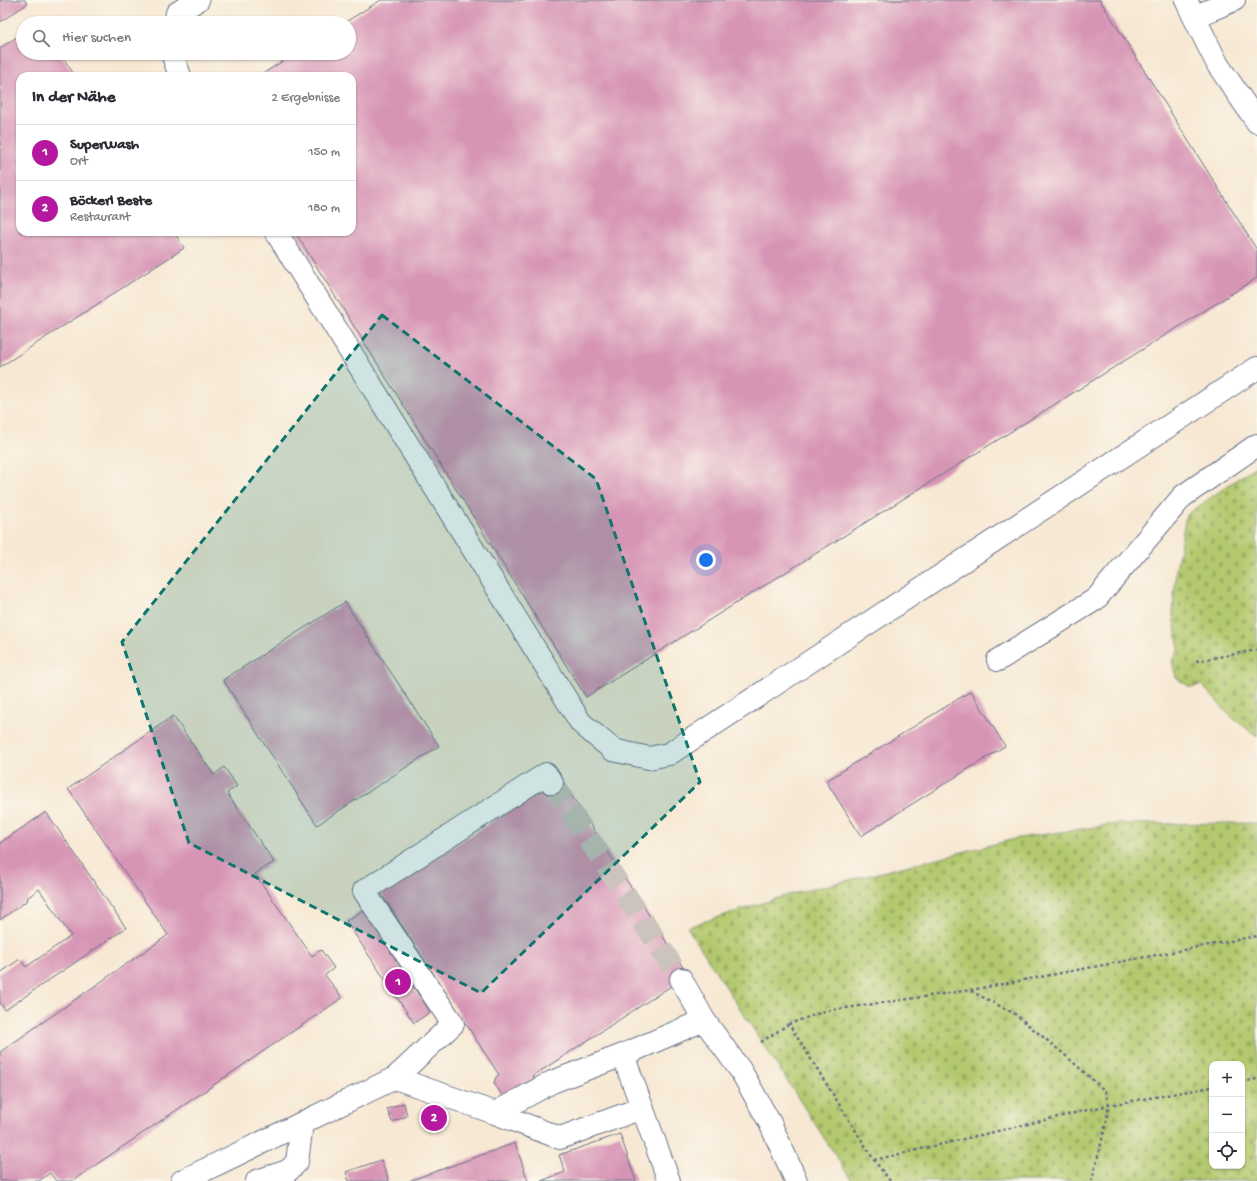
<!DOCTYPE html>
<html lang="de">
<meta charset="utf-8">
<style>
body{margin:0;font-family:"Gochi Hand",sans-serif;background:#f2f2f3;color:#2b2b33}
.controls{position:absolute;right:12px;bottom:12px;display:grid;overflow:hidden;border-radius:8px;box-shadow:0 1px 3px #0004}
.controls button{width:36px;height:36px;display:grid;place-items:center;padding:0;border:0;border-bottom:1px solid #e1e1e2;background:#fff;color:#2b2b33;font:20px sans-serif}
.you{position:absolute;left:706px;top:560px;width:14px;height:14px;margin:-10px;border:3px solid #fff;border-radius:50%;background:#1a73e8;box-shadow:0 0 0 6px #1a73e833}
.badge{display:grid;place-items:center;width:26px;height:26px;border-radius:50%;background:#b5179e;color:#fff;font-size:13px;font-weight:700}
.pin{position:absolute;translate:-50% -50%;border:2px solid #fff;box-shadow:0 1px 4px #0006}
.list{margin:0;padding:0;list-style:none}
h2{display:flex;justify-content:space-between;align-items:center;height:52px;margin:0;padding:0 16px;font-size:17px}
h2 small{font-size:13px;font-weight:400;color:#7c7c81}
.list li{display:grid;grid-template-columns:26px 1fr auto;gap:12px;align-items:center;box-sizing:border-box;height:56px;padding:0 16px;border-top:1px solid #e1e1e2}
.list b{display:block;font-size:15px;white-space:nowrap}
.list p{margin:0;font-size:13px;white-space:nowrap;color:#7c7c81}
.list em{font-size:13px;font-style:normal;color:#7c7c81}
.icon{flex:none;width:22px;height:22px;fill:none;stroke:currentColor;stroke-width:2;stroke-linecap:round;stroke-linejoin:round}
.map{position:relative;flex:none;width:1257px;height:1181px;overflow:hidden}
.search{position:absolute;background:#fff;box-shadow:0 1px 3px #0004;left:16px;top:16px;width:340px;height:44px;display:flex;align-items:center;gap:10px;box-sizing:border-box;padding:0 14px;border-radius:22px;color:#7c7c81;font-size:15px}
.panel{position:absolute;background:#fff;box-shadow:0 1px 3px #0004;left:16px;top:72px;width:340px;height:164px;border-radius:12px}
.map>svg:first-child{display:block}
.cemetery{fill:url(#cemetery-stones);stroke:#687c66;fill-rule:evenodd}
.building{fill:#d795b5}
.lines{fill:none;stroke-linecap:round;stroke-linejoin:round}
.minor-tunnel{stroke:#cbc3bc;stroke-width:22;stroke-dasharray:22 11;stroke-linecap:butt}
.minor-casing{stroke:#687087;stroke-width:24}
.path{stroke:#687087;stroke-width:2.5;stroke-dasharray:3 3;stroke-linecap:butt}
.minor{stroke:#fff;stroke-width:22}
.marked{fill:#0f766e;fill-opacity:0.2;stroke:#0f766e;stroke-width:3;stroke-dasharray:8 5;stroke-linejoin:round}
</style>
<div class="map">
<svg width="1257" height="1181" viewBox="0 0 1257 1181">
<defs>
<pattern id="cemetery-stones" width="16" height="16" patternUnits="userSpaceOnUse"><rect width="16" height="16" fill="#b4c96e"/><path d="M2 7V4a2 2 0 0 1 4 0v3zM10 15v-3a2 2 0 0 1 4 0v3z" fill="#9aad62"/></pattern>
</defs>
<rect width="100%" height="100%" fill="#fbf7ec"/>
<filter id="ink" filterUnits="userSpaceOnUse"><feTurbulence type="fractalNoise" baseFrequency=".025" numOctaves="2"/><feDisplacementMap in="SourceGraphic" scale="8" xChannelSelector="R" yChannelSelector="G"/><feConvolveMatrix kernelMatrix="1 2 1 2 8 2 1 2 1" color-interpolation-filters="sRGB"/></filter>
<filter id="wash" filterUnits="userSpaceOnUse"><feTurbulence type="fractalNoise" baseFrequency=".012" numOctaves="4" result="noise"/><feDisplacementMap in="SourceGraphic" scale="16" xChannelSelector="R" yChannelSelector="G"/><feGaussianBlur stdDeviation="0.9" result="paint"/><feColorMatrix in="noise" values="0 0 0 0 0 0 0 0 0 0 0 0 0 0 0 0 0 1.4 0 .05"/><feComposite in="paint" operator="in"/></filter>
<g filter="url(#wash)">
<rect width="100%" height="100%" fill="#f7e8d3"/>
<path class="cemetery" d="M1257,465v271l-27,-20 -28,-31 -12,2 -14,-9 -4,-17 7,-12 -6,-34 3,-46 10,-54z
M1257,823v358h-405l-165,-254 101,-32 231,-57 97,-14zM1212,1064h30v102h-30z"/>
<g id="blocks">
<path class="building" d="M0,0h25l2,4 -27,18z
M381,0h719l157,250v28l-671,419 -291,-465h57v-156h-93l37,-23h53v-30h-5z
M23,33v20h37l15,23h-55v156h154l10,16 -184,119v-319z
M345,602l94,144 -122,79 -94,-145z
M971,691l34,55 -144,90 -35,-55z
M173,716l41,59 10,-8 13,19 -10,7 47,69 -19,12 57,82 9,-6 13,18 -9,7 17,23 -270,183h-16l-6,-8 -11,8h-39v-129l168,-117 -100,-146z
M560,778l128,197 -155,101 3,4 -31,20 -11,-17 2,-6 3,-2 -118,-182z
M46,812l80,116 -121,82 -5,-7v-30l20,-14 6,8 45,-31 -32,-47 -12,9 1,2 -28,20v-77z
M363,910l34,35 -7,6 40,61 -16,11 -68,-102z
M404,1103l3,13 -15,6 -5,-13z
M425,1108l21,12 -4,7 -4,-3 -3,5 -11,-7 2,-5 -5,-4z
M620,1134l16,47h-95l24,-9 -6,-17z
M515,1143l13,38h-119z
M381,1160l8,21h-40l-3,-9z"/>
</g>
</g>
<g filter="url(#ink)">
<use href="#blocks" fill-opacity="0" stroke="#687087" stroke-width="1"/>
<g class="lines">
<path class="minor-tunnel" d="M552,783l129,196"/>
<g class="minor-casing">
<path id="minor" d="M1186,0l8,17 24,48 39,57
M1194,17l40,-17
M175,23l2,-10 21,-13
M172,53l8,23
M276,232l305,491 32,27 36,8 20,-4 588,-386
M998,660l98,-61 87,-103 74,-51
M681,979l23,41 37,51 29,52 24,53 2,5
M623,1055l46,126
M395,1078l100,35 65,25 82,-30
M495,1113l57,-31 71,-27 81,-35
M182,1181l213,-103 58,-54 -89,-133 182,-117 6,9
M257,1181l31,-10 9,-9 5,-39"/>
</g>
<path class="path" d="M1196,661l61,-11
M971,991l44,23 50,41 40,36 4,14 -3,18 -14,58
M761,1042l28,-18
M1242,1082l15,-3
M874,1160l235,-55 103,-18
M890,1181l-16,-21 -85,-136 36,-13 146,-21 286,-54"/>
<use href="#minor" class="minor"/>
</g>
</g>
<path class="marked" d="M382,315l214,164 104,303 -219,211 -292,-150 -67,-201z"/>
</svg>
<div class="controls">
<button>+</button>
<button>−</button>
<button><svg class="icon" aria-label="locate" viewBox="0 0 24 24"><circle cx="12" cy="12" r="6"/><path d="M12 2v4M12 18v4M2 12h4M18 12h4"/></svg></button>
</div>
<div class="you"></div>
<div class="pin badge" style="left:398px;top:982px">1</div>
<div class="pin badge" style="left:434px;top:1118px">2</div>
<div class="search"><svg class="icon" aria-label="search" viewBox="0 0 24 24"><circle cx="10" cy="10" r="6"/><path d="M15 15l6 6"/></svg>Hier suchen</div>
<section class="panel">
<h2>In der Nähe<small>2 Ergebnisse</small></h2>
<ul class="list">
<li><span class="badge">1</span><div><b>SuperWash</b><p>Ort</p></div><em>150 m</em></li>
<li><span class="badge">2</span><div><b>Böckerl Beste</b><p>Restaurant</p></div><em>180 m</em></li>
</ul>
</section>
</div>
